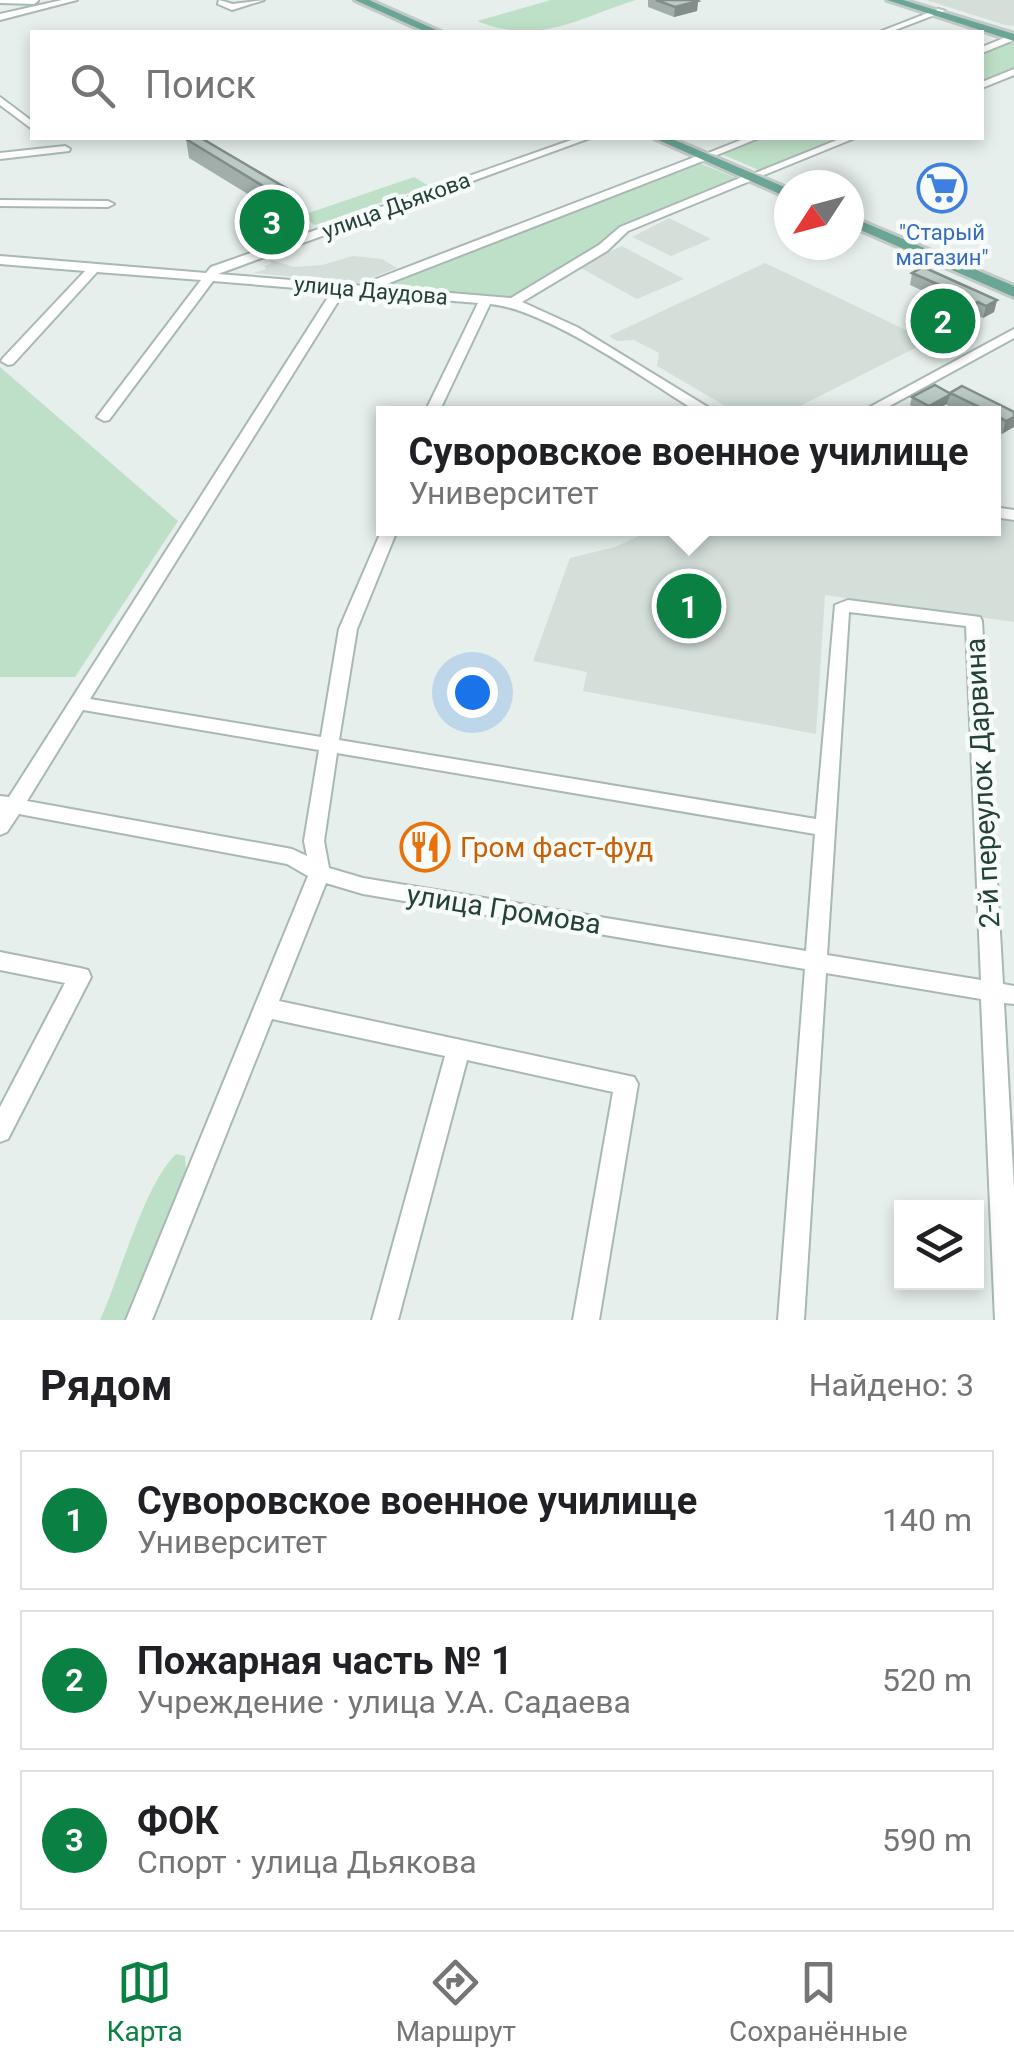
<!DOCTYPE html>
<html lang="ru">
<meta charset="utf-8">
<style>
body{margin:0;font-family:Roboto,sans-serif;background:#f6f6f6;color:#202124}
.controls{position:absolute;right:30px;bottom:30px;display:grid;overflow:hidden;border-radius:0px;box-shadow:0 5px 15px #0003}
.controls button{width:90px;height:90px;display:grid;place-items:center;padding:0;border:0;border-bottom:2px solid #e0e0e0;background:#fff;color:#202124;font:50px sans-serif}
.compass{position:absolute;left:774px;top:170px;width:90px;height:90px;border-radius:50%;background:#fff;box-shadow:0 5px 15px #0003;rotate:234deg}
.you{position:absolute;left:472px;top:692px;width:35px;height:35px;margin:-25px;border:8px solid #fff;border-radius:50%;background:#1a73e8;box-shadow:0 0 0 15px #1a73e833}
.badge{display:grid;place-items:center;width:65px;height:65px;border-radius:50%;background:#0b8043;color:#fff;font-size:32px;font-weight:700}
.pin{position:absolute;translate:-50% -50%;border:5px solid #fff;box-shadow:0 2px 10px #0006}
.popup{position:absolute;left:376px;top:406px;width:625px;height:130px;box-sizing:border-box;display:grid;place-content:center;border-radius:0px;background:#fff;filter:drop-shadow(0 2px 8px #0005);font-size:32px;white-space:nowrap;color:#757577}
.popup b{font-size:38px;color:#202124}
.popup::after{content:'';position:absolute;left:50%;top:100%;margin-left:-20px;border:20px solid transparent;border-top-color:#fff}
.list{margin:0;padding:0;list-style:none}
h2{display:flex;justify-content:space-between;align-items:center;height:130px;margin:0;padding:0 40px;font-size:42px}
h2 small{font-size:32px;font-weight:400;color:#757577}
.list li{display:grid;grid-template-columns:65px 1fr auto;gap:30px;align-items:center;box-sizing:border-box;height:140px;margin:0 20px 20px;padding:0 20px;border:2px solid #e0e0e0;border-radius:0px}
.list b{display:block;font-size:38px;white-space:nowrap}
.list p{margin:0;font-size:32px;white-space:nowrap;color:#757577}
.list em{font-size:32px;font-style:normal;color:#757577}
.icon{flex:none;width:55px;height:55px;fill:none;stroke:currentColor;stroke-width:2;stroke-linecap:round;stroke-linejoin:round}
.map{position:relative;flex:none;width:1014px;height:1320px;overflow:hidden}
.search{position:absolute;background:#fff;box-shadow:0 5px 15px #0003;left:30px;right:30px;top:30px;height:110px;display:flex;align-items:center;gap:25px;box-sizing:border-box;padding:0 35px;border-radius:0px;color:#757577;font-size:38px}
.sheet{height:610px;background:#fff}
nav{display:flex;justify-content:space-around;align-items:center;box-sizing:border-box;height:140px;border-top:2px solid #e0e0e0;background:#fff;font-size:28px;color:#757577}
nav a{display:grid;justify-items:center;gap:5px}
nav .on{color:#0b8043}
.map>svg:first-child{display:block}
.built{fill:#d4dfda}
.green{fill:#bfe0c8}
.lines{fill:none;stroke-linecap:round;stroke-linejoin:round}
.minor-casing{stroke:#a8b8b2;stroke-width:4}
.major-casing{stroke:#c2cac8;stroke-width:6}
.minor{fill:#fff;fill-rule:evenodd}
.major{fill:#6aa596;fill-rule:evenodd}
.wall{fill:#a1aea9}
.shaded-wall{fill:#838d89}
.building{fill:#bbcac4;stroke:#838d89;stroke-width:2.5}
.labels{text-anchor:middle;stroke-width:9;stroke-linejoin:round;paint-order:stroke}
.far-street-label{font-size:22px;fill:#24423a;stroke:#f7fbf9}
.far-shop-label{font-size:22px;fill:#366cbe;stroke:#f7fbf9}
.street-label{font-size:28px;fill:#24423a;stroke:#f7fbf9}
.food-label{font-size:28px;fill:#c56008;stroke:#f7fbf9;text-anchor:start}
</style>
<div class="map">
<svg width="1014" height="1320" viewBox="0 0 1014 1320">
<rect width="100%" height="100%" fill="#e6efeb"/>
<path class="built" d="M926,0h88v26l-9,-1z
M669,218l42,21 -40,17 -39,-19z
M622,246l62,33 -47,20 -60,-33z
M353,256l29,3 15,9 -40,15 -104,-10 13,-4 -2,-3 8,-3 -4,-4 26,8 28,-2z
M765,263l55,26 109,52 -143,72 -47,1 -82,-48 2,-13 -25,-13 -17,1 -8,-5z
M994,519l20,3v100l-189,-27 -9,139 -233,-43 4,-19 -54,-11 37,-103 45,-11 39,-18 340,-1z"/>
<path class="green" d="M551,0h85c-54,16 -96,47 -159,21z
M1014,40v29l-32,13v-30z
M758,138h86l-83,33 -42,-18z
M697,162l41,17 -120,49 -19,17 -89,54 -129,-13z
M414,177l15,9 -114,39 -15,-9z
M0,367l178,154 -103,156h-75z
M176,1154l9,2 1,17 -56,147h-30c20,-44 45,-137 76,-166z"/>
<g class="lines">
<g class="minor-casing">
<path id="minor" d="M0,0h38v1l-4,3 -34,-1z
M62,0h15l-77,20v-6z
M219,0l14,4 31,-4 -32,10 -14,-6z
M938,9l7,2 -55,21h-11z
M1009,36h5v4l-32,13v-6z
M1014,69v6l-32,13v-6z
M0,97l32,24v8l-32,-24z
M577,138h13l-372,136 147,12 6,-5 329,-126h8v4l-329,128 132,11 88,-53 21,-18 127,-52h8v4l-127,52 -21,20 -85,51 55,25 142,87h-18c-52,-32 -154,-105 -211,-110l-52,110h-14l54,-111 -134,-11 -254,407 231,38 18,-108 45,-104v3h14l-41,101 -18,111 477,79 19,-214 13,-5 132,17 2,4 21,363 11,2v18l-10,-1 10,186v131h-19l-14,-321 -155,-26 -22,347h-26l27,-351 -442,-75 -37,-11 -47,118 355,76 4,7 -39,236h-26l40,-228 -146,-32 -69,260h-26l73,-264 -173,-37 -120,301h-26l182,-444 -21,-12 -268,-50 -12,18 -7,3v-39l9,1 323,-506 -119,-10 -104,139 -5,1 -7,-4 104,-137 -104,-8 -84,92 -5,1 -7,-4 2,-3 82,-87 -85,-7v-8l206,17 5,-6zM849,612l117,14 15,354 -154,-25zM83,710l236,40 -15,91 3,15 -15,-7 -265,-48zM337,753l478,81 -9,117 -443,-73 -34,-10 -5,-27z
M746,138h13l-42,17 -9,-2z
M842,138h13l-91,37 -9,-2z
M65,146l5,3 -1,2 -69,8v-6z
M0,200l108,1 6,3 -6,3 -108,-1z
M1014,329v9l-139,76h-18z
M994,507l20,3v10l-20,-3z
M0,952l80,16 8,2 3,7 -83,162 -8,3v-35l65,-124 -65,-13z"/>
</g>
<g class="major-casing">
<path id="major" d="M355,0h14l72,32h-15z
M887,0h16l111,34v7z
M654,138h16l119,51v9z
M849,216l165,70v11l-165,-72z"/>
</g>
<use href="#minor" class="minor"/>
<use href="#major" class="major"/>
</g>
<path class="wall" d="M648,0h48l2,1 -1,10 -23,6 -26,-10z
M186,139l101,61 11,20 -25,10 -13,-1v-4h-5l-3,-19 4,-7 -67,-41z
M925,185l36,3 -19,8 -18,-7z
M912,273l85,27 -3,12 -11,6 -8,-4 -42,21 -20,-9 3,-13 27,-13 -33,-15z
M950,393l64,19 -12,22 -8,-4v-16h-31l-16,-9v-1l-21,10 -16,-9 2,-8z"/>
<path class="shaded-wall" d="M698,1l-1,10 -23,6 1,-10z
M961,184v4l-19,8 1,-4z
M286,188l1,15 8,-3 3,20 -25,10 -2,-20 9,-11z
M997,300l-3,12 -11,6 3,-12z
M978,302l-3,12 -42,21 3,-12z
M950,395l-3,9 -20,10 2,-8z
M1014,417v10l-12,7 4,-13z"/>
<path class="building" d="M656,0h40l2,1 -23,6z
M193,138h8l85,50 -6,11 15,1 -24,10 -13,-1 1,-3h-7l11,-20 -77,-47z
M944,177l17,7 -18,8 -18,-7z
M923,267l74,33 -11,6 -8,-4 -42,21 -20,-10 42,-20 -46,-20z
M935,385l16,9 -22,12 -17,-9z
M962,386l52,26v5l-8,4 -12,-7 -44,-21z"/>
<defs>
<g id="supermarket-ring" transform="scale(2.5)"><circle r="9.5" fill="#f7fbf9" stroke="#3f7fe0" stroke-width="1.5"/><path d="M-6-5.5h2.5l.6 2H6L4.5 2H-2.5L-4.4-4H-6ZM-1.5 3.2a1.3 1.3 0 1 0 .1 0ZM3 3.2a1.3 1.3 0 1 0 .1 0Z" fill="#3f7fe0"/></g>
<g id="restaurant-ring" transform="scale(2.5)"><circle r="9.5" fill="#f7fbf9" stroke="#e8710a" stroke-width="1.5"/><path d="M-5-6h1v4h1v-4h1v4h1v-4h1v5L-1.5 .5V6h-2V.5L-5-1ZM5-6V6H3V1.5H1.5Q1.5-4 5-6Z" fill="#e8710a"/></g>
</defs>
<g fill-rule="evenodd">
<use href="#supermarket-ring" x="942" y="188"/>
<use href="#restaurant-ring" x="425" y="847"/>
</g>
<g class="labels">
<g class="far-street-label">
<text transform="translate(396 205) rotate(-20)" y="8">улица Дьякова</text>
<text transform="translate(371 290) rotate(5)" y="8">улица Даудова</text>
</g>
<g class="far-shop-label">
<text x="942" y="240">"Старый<tspan x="942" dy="25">магазин"</tspan></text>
</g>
<g class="street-label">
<text transform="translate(982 783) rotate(-93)" y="10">2-й переулок Дарвина</text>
<text transform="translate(504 909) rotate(9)" y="10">улица Громова</text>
</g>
<g class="food-label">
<text x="460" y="857">Гром фаст-фуд</text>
</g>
</g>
</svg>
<div class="controls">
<button><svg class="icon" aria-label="layers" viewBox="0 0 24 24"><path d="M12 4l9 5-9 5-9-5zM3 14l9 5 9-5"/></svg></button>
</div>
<svg class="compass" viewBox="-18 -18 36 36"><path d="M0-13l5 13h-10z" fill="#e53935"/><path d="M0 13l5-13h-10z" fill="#757577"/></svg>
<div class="you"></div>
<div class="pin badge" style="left:689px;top:606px">1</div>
<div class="popup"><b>Суворовское военное училище</b>Университет</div>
<div class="pin badge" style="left:943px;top:321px">2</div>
<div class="pin badge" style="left:272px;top:222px">3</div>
<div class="search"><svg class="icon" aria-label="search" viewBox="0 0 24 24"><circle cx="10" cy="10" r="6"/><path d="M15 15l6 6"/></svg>Поиск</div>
</div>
<section class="sheet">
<h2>Рядом<small>Найдено: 3</small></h2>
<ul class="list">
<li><span class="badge">1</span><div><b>Суворовское военное училище</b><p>Университет</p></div><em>140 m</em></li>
<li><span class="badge">2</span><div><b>Пожарная часть № 1</b><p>Учреждение · улица У.А. Садаева</p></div><em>520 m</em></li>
<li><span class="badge">3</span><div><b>ФОК</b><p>Спорт · улица Дьякова</p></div><em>590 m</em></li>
</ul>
</section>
<nav>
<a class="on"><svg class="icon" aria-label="map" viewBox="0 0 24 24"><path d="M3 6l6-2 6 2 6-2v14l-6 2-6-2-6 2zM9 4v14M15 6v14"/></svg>Карта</a>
<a><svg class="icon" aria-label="directions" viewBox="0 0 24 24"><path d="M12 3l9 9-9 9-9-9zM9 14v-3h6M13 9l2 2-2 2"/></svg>Маршрут</a>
<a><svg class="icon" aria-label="saved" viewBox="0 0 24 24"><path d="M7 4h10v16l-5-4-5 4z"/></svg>Сохранённые</a>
</nav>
